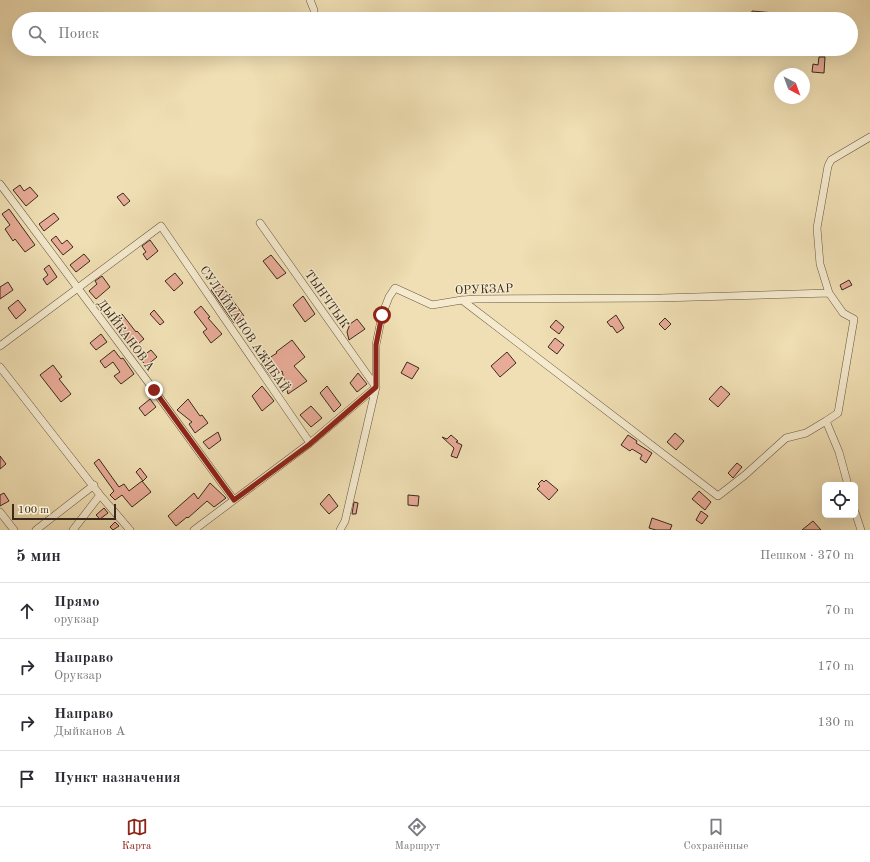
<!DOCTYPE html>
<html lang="ru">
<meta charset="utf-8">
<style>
body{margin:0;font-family:"Old Standard TT",serif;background:#f2f2f3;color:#2b2b33}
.controls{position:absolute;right:12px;bottom:12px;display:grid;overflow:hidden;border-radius:6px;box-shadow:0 4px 16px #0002}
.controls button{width:36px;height:36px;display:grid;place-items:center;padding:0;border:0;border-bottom:1px solid #e1e1e2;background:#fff;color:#2b2b33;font:20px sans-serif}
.compass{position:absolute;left:774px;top:68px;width:36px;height:36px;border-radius:50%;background:#fff;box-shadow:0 4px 16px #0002;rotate:139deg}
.scale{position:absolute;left:12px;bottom:10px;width:104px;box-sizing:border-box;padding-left:4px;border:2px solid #3a2a1c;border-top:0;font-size:11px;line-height:14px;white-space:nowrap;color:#3a2a1c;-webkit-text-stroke:3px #f5eace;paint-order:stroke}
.stop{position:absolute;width:12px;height:12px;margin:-9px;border:3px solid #8f2418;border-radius:50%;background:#fff}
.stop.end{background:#8f2418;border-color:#fff;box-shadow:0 1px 4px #0008}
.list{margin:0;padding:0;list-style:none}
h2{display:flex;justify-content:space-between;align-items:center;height:52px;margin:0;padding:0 16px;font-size:17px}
h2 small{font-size:13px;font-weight:400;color:#7c7c81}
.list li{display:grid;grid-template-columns:26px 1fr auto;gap:12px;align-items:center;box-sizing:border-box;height:56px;padding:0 16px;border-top:1px solid #e1e1e2}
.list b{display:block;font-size:15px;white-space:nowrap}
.list p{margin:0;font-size:13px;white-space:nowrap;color:#7c7c81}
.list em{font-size:13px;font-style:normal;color:#7c7c81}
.icon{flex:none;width:22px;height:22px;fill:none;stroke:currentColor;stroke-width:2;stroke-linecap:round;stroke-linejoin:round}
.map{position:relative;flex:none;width:870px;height:530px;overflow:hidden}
.search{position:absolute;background:#fff;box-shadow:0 4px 16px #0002;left:12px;right:12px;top:12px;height:44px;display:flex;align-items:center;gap:10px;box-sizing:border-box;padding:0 14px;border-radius:22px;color:#7c7c81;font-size:15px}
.sheet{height:276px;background:#fff}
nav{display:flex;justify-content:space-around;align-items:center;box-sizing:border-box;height:56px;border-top:1px solid #e1e1e2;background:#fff;font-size:11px;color:#7c7c81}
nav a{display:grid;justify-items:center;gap:2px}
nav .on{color:#8f2418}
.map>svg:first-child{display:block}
.building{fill:#e8ab97;stroke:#3a2a1c}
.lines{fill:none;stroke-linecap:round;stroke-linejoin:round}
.minor-casing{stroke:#685742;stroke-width:8}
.minor{stroke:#f5eace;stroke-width:7}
.route{stroke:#8f2418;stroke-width:5}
.labels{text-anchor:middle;stroke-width:3;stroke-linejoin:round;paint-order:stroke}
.street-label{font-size:12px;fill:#3a2a1c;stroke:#f5eace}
</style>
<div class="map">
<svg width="870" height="530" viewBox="0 0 870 530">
<rect width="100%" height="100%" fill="#f0dfb4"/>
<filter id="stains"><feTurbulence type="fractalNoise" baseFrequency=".005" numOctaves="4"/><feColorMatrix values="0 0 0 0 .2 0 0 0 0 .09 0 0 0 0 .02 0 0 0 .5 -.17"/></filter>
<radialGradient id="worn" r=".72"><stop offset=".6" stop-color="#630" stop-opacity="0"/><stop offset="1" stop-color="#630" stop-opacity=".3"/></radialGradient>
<path class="building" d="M752,11l46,4v4h-47z
M819,57h6l-1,16 -12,-1 1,-8 5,1z
M20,185l4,6 6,-4 8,9 -12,10 -13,-16z
M123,193l7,8 -6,5 -7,-9z
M9,209l26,36 -10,7 -10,-13 -2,2 -8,-12 5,-4 -8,-11z
M54,213l5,6 -15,12 -5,-7z
M56,236l6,8 5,-4 6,7 -10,8 -12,-15z
M150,240l8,11 -11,9 -4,-6 3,-2 -4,-6z
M84,254l6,7 -14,11 -6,-7z
M271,255l15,18 -9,6 -14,-18z
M49,265l8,12 -10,8 -4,-6 5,-4 -4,-6z
M175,273l8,10 -9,8 -9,-10z
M102,276l8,11 -14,12 -7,-8 8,-7 -2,-3z
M849,280l3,5 -10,5 -2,-5z
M8,282l5,8 -13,9v-12z
M220,283l24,33 -10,7 -23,-33z
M303,296l12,18 -10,8 -12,-17z
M18,300l8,10 -10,9 -8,-11z
M201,306l9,11 -2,1 14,16 -11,9 -8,-11 4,-3 -13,-17z
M154,310l10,12 -4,3 -10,-11z
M122,314l14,18 1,-1 7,8 -11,9 -21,-26z
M616,315l8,13 -7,5 -5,-7 -1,1 -4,-5z
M665,318l6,6 -6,6 -6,-6z
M357,319l8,10 -16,11 -2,-8 3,-8z
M556,320l8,7 -5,7 -9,-7z
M101,334l6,8 -11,8 -6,-7z
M555,338l9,7 -7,9 -9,-7z
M292,340l13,17 -11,9 13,15 -19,13 -6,-23 -11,6 -10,-14 16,-10 -1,-1z
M114,350l7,9 2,-1 11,16 -13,10 -7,-8 6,-4 -7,-10 -8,6 -5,-7z
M151,350l6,7 -11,9 -6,-8z
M507,352l9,11 -16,14 -9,-11z
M407,362l12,6 -7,11 -11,-6z
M53,365l9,12 -3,2 12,15 -10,8 -21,-27z
M358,373l9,11 -10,8 -7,-9z
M262,386l12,15 -12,10 -10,-15z
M327,386l14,19 -7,7 -14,-19z
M721,386l9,8 -12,13 -9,-8z
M150,399l6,8 -11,9 -6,-8z
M188,399l12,17 2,-1 6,8 -13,10 -6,-9 3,-2 -15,-12z
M311,406l11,12 -11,9 -11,-12z
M218,432l3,8 -12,9 -6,-7z
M675,433l9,8 -8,9 -9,-8z
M451,435l7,6 -2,1 6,3 -5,13 -6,-2 3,-8 -12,-11 5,2z
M628,435l9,6 -1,2 16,10 -6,10 -6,-4 2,-4 -10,-6 -2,2 -9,-6z
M0,456l6,8 -6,5z
M99,459l20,28 5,-3 5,7 13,-10 9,11 -19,15 -10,-12 -7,5 -5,-5 4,-4 -20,-28z
M737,463l5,4 -9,11 -5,-5z
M140,468l7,9 -4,4 -7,-9z
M542,480l2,2 2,-2 12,10 -9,10 -12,-11 3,-3 -2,-2z
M210,483l16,15 -12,9 -7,-6 -19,17 -1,-1 -11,9 -8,-10 26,-23 4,6z
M699,491l12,11 -6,8 -13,-11z
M4,493l5,8 -9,5v-11z
M329,494l9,12 -9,8 -9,-10z
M408,495l11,1 -1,10 -10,-1z
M354,502l4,1 -2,11h-4z
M104,508l4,5 -8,6 -4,-4z
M701,511l7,5 -6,8 -6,-4z
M652,518l20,7 -2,5h-14l-7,-2z
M813,521l8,9h-19z
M115,522l4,4 -6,4 -3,-3z"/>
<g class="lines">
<g class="minor-casing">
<path id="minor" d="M310,0l4,10
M0,184l154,206 80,110
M260,223l116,164
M462,300l256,196 27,-21 41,-37 20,-5 20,-12 13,31 9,33
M0,346l161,-120 149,217
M0,367l100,128 30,35
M826,421l12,-8 16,-94 -11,-6 -14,-20 -9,-29 -3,-36 11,-62 3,-6 39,-23
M0,512l14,18
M855,512l6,18
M36,530l58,-45
M73,530l27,-35
M194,530l116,-87 66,-56
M340,530l5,-9 31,-134v-42l6,-30 7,-18 6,-9 37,17 30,-5 14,-1 185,-1 168,-5"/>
</g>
<use href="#minor" class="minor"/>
</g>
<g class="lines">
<path class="route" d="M154,390l80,110 76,-56 66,-57v-42l6,-30"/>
</g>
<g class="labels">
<g class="street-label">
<text transform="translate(484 289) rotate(-2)" y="4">ОРУКЗАР</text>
<text transform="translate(327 299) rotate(55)" y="4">ТЫНЧТЫК</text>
<text transform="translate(245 329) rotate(56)" y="4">СУЛАЙМАНОВ АЖИБАЙ</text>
<text transform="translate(126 335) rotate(53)" y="4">ДЫЙКАНОВ А</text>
</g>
</g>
<rect width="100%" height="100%" filter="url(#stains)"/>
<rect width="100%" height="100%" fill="url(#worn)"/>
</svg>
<div class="controls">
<button><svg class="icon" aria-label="locate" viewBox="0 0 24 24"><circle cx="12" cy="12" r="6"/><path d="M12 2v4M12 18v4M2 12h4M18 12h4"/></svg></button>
</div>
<svg class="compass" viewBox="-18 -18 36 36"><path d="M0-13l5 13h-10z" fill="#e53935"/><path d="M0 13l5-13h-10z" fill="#7c7c81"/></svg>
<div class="scale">100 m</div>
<div class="stop" style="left:382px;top:315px"></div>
<div class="stop end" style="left:154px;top:390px"></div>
<div class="search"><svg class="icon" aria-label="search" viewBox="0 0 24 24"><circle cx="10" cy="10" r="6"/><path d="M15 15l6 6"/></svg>Поиск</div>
</div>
<section class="sheet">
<h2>5 мин<small>Пешком · 370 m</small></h2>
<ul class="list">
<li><svg class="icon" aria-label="ahead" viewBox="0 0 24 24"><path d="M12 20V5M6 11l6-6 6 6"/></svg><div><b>Прямо</b><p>орукзар</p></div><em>70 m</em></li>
<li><svg class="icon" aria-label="right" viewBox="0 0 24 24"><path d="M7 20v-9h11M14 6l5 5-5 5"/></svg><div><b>Направо</b><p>Орукзар</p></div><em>170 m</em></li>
<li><svg class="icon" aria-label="right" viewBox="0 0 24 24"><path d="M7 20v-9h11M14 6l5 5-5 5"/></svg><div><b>Направо</b><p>Дыйканов А</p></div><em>130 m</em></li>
<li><svg class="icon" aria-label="arrive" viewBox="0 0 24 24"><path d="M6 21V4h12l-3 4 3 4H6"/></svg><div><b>Пункт назначения</b></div></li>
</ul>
</section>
<nav>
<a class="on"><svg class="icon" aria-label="map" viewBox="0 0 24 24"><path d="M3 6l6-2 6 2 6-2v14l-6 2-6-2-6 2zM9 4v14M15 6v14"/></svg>Карта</a>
<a><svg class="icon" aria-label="directions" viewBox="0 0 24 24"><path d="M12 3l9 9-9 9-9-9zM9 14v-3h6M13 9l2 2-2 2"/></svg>Маршрут</a>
<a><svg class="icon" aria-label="saved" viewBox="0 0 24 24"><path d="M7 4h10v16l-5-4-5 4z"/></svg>Сохранённые</a>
</nav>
